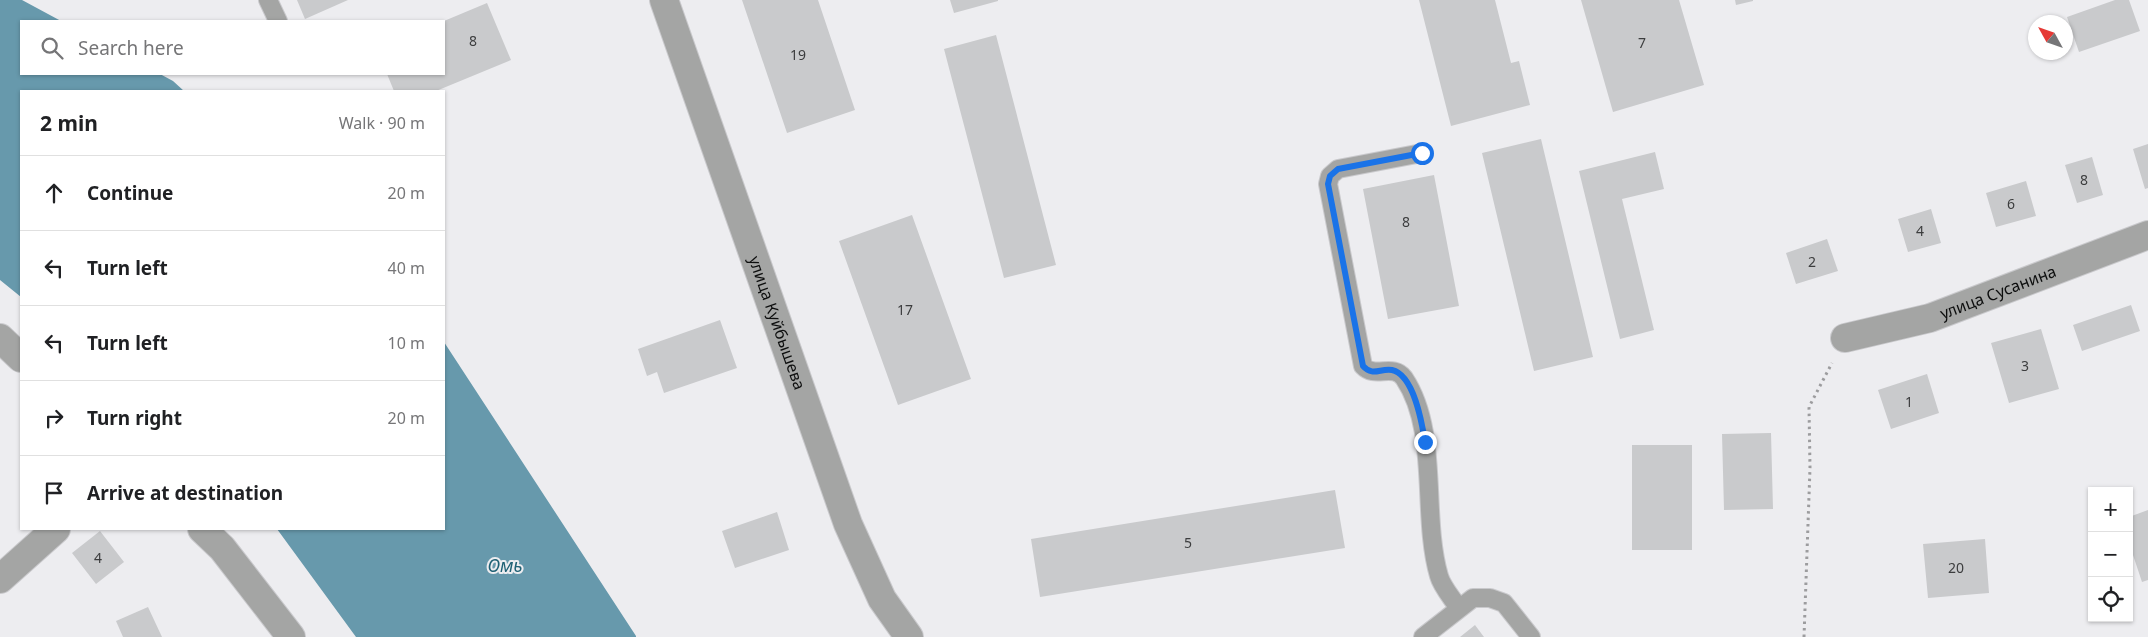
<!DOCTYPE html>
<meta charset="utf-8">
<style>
body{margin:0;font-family:"Noto Sans",sans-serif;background:#f6f6f6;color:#202124}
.controls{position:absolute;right:15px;bottom:15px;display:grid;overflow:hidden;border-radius:0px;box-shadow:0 1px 4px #0004}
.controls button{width:45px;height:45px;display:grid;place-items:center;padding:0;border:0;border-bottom:1px solid #e0e0e0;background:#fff;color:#202124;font:25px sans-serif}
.compass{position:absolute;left:2028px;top:15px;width:45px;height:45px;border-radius:50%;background:#fff;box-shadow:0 1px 4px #0004;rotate:310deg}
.stop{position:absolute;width:15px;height:15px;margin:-11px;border:4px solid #1a73e8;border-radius:50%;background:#fff}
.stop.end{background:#1a73e8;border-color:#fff;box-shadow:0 1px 5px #0008}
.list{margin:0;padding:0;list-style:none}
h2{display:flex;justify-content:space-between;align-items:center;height:65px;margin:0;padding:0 20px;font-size:21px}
h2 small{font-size:16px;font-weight:400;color:#757577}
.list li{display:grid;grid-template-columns:32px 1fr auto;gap:15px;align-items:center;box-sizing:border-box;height:75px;padding:0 20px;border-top:1px solid #e0e0e0}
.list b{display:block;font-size:19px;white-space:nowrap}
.list em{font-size:16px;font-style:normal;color:#757577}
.icon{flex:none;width:28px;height:28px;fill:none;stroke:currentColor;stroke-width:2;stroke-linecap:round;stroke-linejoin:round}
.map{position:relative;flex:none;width:2148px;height:637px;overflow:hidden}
.search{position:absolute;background:#fff;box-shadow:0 1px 4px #0004;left:20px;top:20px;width:425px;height:55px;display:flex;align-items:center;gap:12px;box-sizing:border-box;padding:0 18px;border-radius:0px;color:#757577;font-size:19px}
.panel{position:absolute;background:#fff;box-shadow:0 1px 4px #0004;left:20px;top:90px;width:425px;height:440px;border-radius:0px}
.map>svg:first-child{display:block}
.water{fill:#6799ac}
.building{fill:#c9cacc}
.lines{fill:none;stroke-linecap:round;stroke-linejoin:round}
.service-casing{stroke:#c9c9cc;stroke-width:20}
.minor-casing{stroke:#c9c9cc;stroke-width:30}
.tertiary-casing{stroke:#c9c9cc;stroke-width:30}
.path{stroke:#9c9c9e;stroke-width:3;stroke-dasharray:2.5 4;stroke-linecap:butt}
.service{stroke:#a4a5a4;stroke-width:18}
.minor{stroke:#a4a5a4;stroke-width:28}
.tertiary{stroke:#a4a5a4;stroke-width:28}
.route{stroke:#1a73e8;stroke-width:6}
.labels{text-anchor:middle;stroke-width:4;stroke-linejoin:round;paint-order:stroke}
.number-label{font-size:14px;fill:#3c3d3e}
.street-label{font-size:16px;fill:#0d0e0e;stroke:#ededf0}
.water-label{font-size:18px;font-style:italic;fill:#1e6074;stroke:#ededf0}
</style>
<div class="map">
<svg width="2148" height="637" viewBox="0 0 2148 637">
<rect width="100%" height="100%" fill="#ededf0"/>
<path class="water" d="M0,0h22l39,21h-40v53h139l13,7 11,10h-163v206l-21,-17z
M444,342l192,294v1h-280l-79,-108h167z"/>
<path class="building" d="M297,0h51l-43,19z
M742,0h76l37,110 -68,23z
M950,0h48v1l-44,12z
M1419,0h76l16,63 8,-2 11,44 -79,21z
M1581,0h98l25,85 -91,27z
M1735,0h18v1l-17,4z
M2115,0h14l11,31 -61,21 -12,-35z
M487,3l24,57 -75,31h-42l-7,-17h57v-53z
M996,35l60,230 -52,13 -60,-229z
M1541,139l52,218 -59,14 -52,-218z
M2148,144v44l-3,1 -12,-40z
M1655,152l9,37 -42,10 32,131 -34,9 -41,-168z
M2092,157l11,38 -26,8 -12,-38z
M1434,175l25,131 -71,13 -25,-130z
M2026,181l10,35 -40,11 -10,-34z
M1931,209l10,34 -33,9 -10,-33z
M912,215l59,164 -73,26 -59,-164z
M1827,239l11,32 -42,13 -10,-31z
M2131,305l9,26 -58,20 -9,-26z
M720,320l17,48 -73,25 -7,-21 -10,4 -9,-27z
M2041,329l18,60 -50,14 -18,-60z
M1927,374l12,39 -48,16 -13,-39z
M1771,433l2,76 -49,1 -2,-76z
M1632,445h60v105h-60z
M1335,490l10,58 -305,49 -9,-58z
M2148,510v70l-6,2 -13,-39v-26z
M777,512l12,38 -54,18 -13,-37z
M100,531l24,31 -28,22 -24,-31z
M1985,539l4,54 -61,5 -5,-54z
M148,607l14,30h-39l-7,-16z
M1475,625l9,12h-24z"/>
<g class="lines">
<g class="service-casing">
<path id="service" d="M268,0l10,21
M1422,153l-84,16 -8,7 -2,8 35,182c12,13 30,-3 41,12 36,54 17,136 35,198 3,11 14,23 20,33
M1423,637l50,-39h17l14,5 27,34"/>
</g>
<g class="minor-casing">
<g id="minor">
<path d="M0,338l21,20"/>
<path id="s1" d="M1845,338l85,-20 218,-83"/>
<path d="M202,529l20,19 69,89"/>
<path d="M0,579l56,-50"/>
</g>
</g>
<g class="tertiary-casing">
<g id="tertiary">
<path id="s2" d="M664,0l184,524 34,75 27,38"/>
</g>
</g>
<path class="path" d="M1804,637l6,-169 -1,-61 23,-44"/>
<use href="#service" class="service"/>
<use href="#minor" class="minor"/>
<use href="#tertiary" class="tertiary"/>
</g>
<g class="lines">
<path class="route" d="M1422,153l-84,16 -8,7 -2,8 35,182c10,11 17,2 29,4 22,5 30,53 33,72"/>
</g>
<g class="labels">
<g class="number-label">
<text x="473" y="46">8</text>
<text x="1642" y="48">7</text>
<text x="798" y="60">19</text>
<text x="2084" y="185">8</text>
<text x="2011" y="209">6</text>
<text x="1406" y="227">8</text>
<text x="1920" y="236">4</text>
<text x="1812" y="267">2</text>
<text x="905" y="315">17</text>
<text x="2025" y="371">3</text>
<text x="1909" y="407">1</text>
<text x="1188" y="548">5</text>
<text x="98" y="563">4</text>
<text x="1956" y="573">20</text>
</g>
<g class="street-label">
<text dy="6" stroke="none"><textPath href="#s1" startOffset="160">улица Сусанина</textPath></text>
<text dy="6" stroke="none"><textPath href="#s2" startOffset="342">улица Куйбышева</textPath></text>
</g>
<g class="water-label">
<text x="505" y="572">Омь</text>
</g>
</g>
</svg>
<div class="controls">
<button>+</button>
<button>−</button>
<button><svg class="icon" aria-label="locate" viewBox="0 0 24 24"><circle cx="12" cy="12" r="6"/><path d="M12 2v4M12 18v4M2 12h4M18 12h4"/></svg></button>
</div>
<svg class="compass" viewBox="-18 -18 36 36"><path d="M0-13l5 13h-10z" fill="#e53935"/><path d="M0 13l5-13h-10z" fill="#757577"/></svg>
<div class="stop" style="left:1422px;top:153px"></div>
<div class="stop end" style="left:1425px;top:442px"></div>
<div class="search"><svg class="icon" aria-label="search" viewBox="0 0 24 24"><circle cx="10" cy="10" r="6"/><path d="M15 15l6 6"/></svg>Search here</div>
<section class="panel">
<h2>2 min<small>Walk · 90 m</small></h2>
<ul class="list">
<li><svg class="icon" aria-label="ahead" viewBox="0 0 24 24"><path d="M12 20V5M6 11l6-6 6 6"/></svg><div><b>Continue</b></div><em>20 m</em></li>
<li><svg class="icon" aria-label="left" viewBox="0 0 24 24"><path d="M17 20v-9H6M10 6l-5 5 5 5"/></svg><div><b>Turn left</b></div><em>40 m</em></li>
<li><svg class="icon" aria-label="left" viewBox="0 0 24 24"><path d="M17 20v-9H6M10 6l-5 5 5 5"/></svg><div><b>Turn left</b></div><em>10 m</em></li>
<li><svg class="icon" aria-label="right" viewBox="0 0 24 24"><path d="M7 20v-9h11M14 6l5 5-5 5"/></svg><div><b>Turn right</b></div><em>20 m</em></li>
<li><svg class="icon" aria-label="arrive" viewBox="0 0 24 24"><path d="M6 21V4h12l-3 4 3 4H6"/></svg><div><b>Arrive at destination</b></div></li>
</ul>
</section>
</div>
